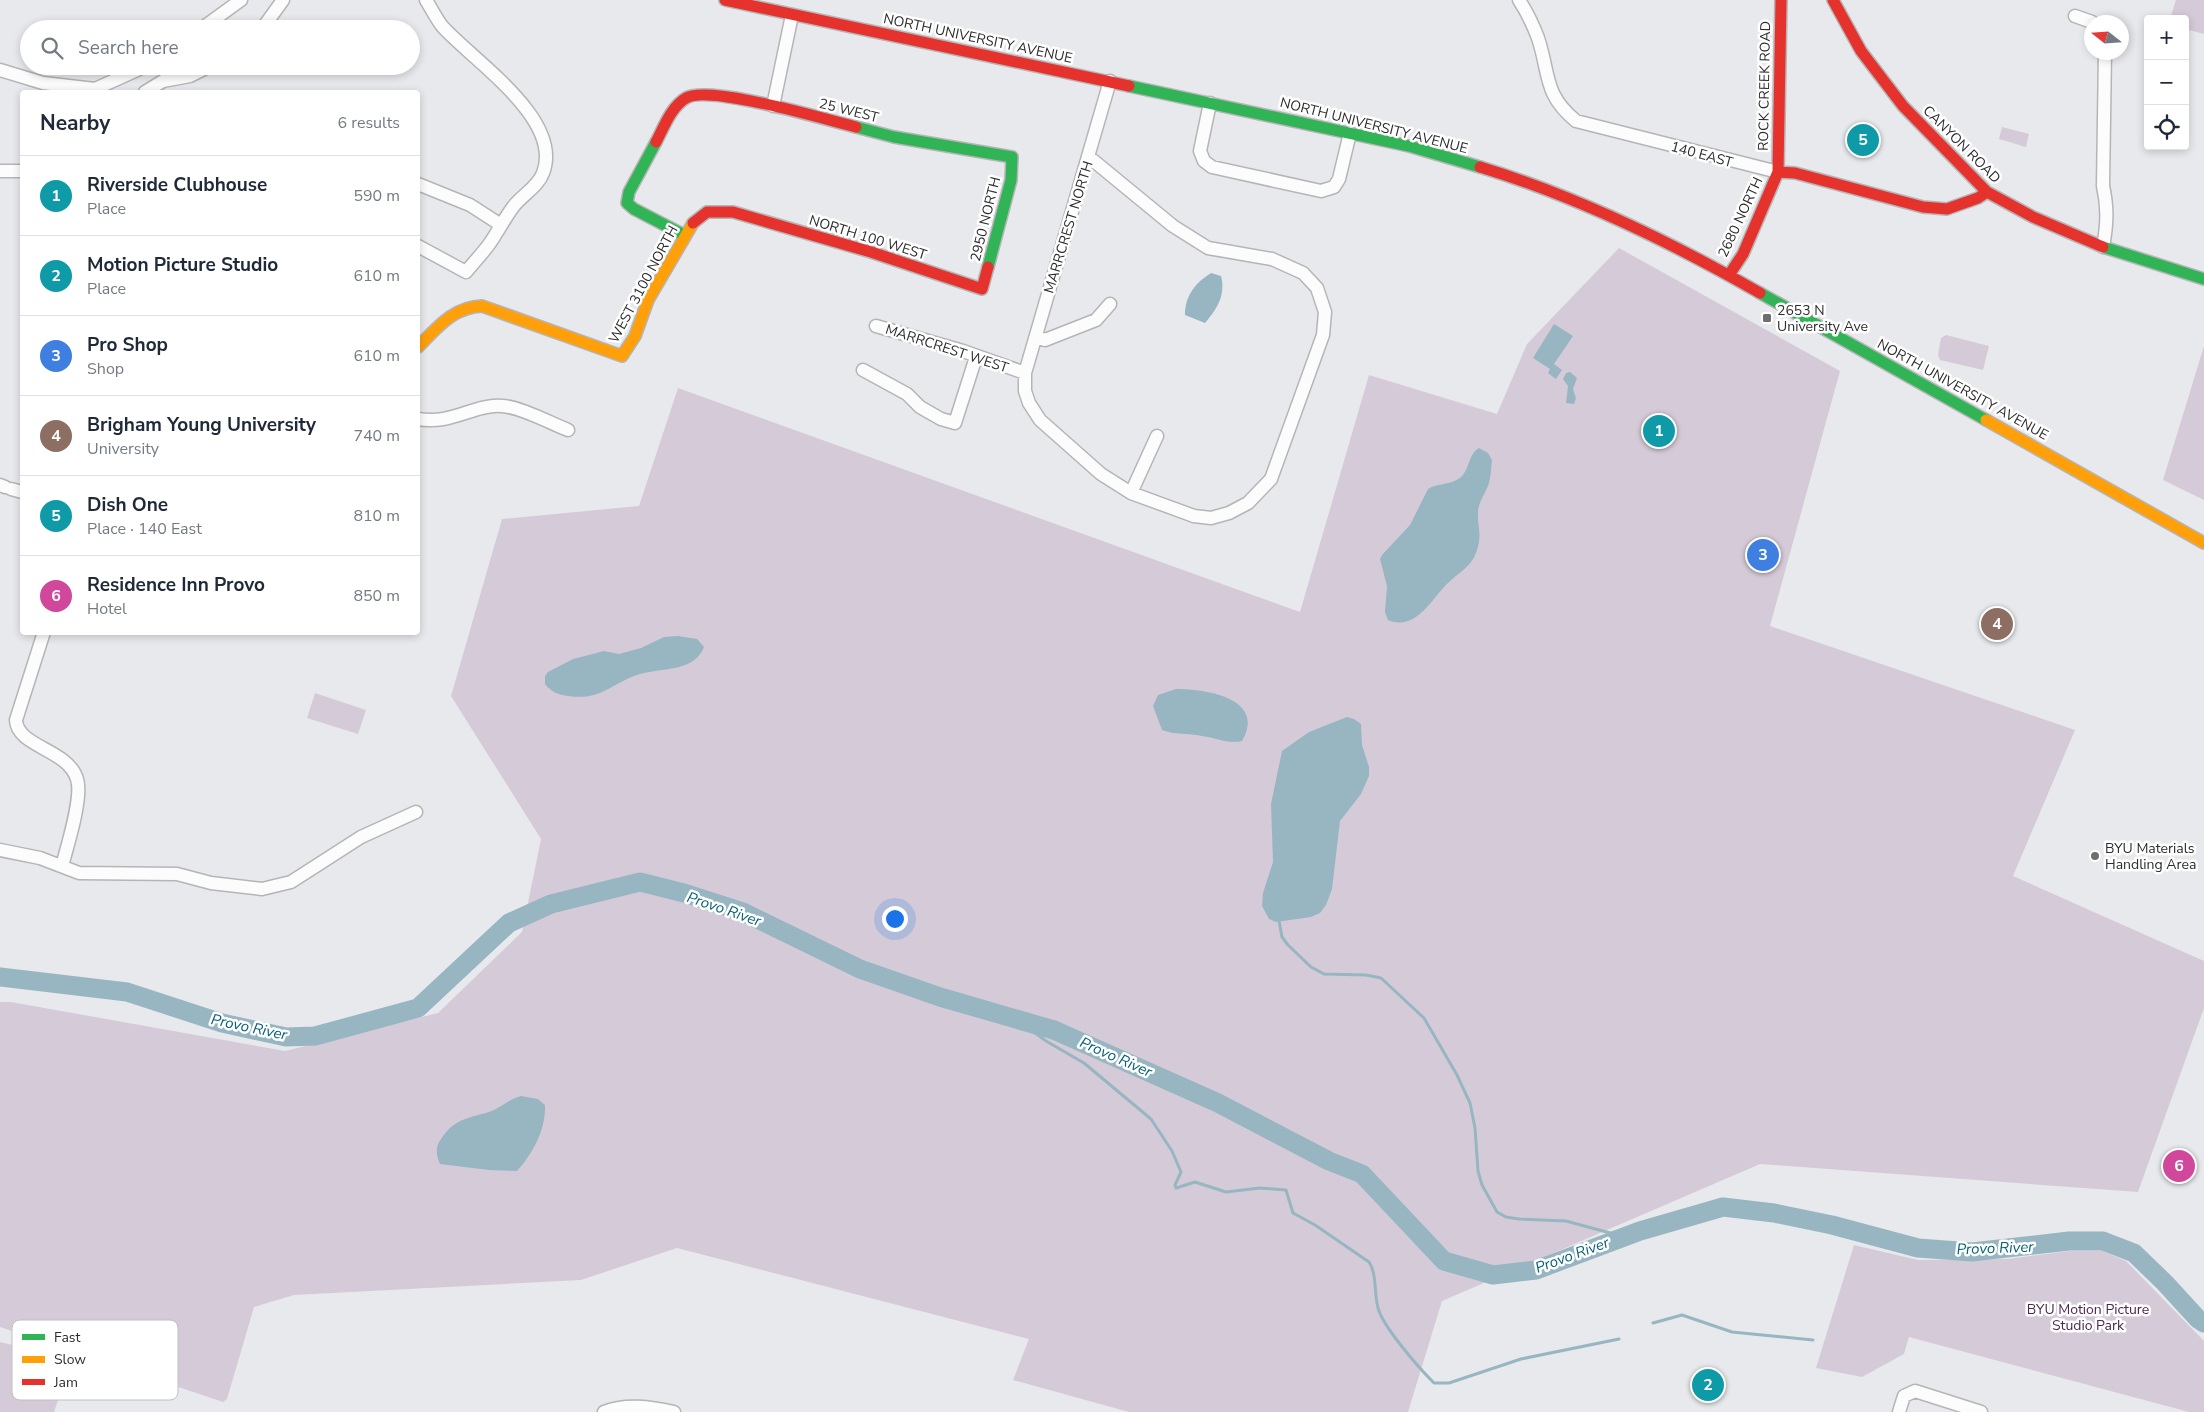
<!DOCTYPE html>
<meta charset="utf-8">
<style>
body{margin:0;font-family:"Nunito Sans",sans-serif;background:#f6f6f7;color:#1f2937}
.controls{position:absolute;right:15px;top:15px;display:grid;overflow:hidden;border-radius:5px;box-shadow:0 2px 8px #0003}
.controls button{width:45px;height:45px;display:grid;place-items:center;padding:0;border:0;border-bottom:1px solid #e0e1e3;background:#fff;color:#1f2937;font:25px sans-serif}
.compass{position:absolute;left:2084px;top:15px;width:45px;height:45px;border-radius:50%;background:#fff;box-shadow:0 2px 8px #0003;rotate:287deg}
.you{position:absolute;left:894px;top:918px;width:18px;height:18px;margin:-12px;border:4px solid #fff;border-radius:50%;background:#1a73e8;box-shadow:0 0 0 8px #1a73e833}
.badge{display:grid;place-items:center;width:32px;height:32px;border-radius:50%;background:#1a73e8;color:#fff;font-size:16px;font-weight:700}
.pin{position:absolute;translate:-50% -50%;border:2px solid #fff;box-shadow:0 1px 5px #0006}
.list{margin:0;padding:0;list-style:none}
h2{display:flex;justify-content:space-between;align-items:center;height:65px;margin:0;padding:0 20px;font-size:21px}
h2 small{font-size:16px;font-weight:400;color:#747a83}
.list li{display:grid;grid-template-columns:32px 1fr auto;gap:15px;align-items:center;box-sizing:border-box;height:80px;padding:0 20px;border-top:1px solid #e0e1e3}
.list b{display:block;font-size:19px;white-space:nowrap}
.list p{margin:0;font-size:16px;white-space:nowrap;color:#747a83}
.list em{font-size:16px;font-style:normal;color:#747a83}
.icon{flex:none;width:28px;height:28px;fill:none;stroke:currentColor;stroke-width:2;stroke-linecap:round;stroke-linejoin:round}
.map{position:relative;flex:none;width:2204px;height:1412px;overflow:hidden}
.search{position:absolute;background:#fff;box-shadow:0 2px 8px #0003;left:20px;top:20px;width:400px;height:55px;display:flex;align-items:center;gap:12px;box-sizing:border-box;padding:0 18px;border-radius:28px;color:#747a83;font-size:19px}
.panel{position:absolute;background:#fff;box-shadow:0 2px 8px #0003;left:20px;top:90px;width:400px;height:545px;border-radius:5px}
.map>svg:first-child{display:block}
.green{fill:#d5cbd8}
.water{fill:#97b6c1}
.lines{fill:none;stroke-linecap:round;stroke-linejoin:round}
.stream{stroke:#97b6c1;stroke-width:3}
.river{stroke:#97b6c1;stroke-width:19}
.street-casing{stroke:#b5b5b8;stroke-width:15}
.fast-casing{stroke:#b5b5b8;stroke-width:14}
.slow-casing{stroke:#b5b5b8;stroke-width:14}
.jam-casing{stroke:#b5b5b8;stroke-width:14}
.street{stroke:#fcfcfc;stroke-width:12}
.fast{stroke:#30b455;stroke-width:11}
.slow{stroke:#ff9f0a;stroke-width:11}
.jam{stroke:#e5322d;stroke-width:11}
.poi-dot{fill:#6e6e70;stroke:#fff;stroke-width:2}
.labels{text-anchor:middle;stroke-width:5;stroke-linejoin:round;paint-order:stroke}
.street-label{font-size:14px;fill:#2c2c2e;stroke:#fff}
.poi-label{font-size:14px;fill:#2c2c2e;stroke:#fff;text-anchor:start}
.park-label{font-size:14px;fill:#4d2850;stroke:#fff}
.water-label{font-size:15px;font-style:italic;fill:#066076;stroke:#fff}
.key{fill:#fff;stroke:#c0c0c0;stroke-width:1}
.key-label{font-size:14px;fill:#2c2c2e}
</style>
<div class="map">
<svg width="2204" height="1412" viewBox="0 0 2204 1412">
<rect width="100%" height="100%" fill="#e8e9ec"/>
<path class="green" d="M2176,0h28v34l-19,-5v-10h-15z
M2002,127l27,7 -3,13 -27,-8z
M1619,248l221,123 -70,255 305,104 -62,146 191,85v47l-66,184 -378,-28 -318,137 -34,111h-279l-116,-32 16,-41 -352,-91 -96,32 -287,15 -40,12 -27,92 -4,3 -223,-75v-325h11l274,49 153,-38 84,-81 19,-93 -90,-143 51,-177 137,-13 39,-118 622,224 69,-237 128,39 30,-70z
M1946,335l43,11 -6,24 -43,-10 -2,-5 3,-17z
M2204,346v154l-41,-20z
M315,693l51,17 -8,24 -51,-16z
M1854,1245l64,15 90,-1 61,-8h34l23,10 78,80v71h-15l-280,-75 -5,17 -42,23 -46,-9z
M0,1342l72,17 -18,53h-54z"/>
<path class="water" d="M1211,273l10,3c5,19 -4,33 -16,47l-20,-8c0,-19 10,-32 26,-42z
M1554,324l19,12 -19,28 8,6 -6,9 -8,-6 2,-4 -17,-11z
M1570,372l7,6 -4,11 3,9 -2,6 -8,-1 2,-17 -5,-7 3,-6z
M1479,448l9,5 4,7c-1,8 -1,18 -4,26 -4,9 -9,16 -10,25 -1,16 5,23 -2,42 -6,15 -17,19 -28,30 -16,15 -32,49 -60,37l-3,-8 2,-26 -7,-27 2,-4 28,-30 18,-36c9,-6 24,-4 33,-12 9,-8 7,-23 18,-29z
M678,636l19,3 7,8c-9,25 -44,21 -64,27 -29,9 -38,27 -72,22 -9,-1 -17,-4 -23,-12v-8l3,-4 25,-13 31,-8 15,3 22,-6 23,-11z
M1176,689c29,0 91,9 66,52 -15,3 -25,-3 -40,-5 -14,-3 -27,-1 -40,-6l-9,-24 5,-11z
M1347,717l7,2 7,5 1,21 7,22v9l-8,18 -21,27 -8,68 -6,16 -6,8 -9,4 -35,5 -7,-3 -7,-13 1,-13 10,-31 -2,-58 11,-53 27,-19z
M521,1096l17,3 7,6c1,24 -12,49 -28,66l-28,-1 -49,-6c-4,-9 -5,-17 1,-25 15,-23 30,-20 53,-29 10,-5 16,-11 27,-14z"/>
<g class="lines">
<path class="stream" d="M1279,921l3,16 6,8 23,22 13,7 42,1 15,3 43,40 33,57 13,28 5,25 3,43 4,14 15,27 9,5 13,2 47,2 59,16
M1015,1018l31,23 38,22 67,56 21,32 9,21 -6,13 1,3 19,-6 31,10 34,-4 26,2 7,23 22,12 54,37c8,12 5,31 9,46 5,19 41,60 56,75h15l72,-24 98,-20
M1653,1323l29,-8 50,17 81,8"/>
<path class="river" d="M0,977l127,15 95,31 64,14 29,-1 103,-28 91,-85 42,-19 89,-22 44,11 59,19 117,57 80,28 114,33 164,73 111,58 33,13 82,87 49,14 43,-5 104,-39 83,-24 51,6 58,12 86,23 54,4 97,-11h34l31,12 31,30 33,36 6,4"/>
<g class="street-casing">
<path id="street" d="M1519,0c8,12 14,25 19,38 12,36 5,56 38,83l202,51
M2075,16l17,6
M201,29l40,-29
M262,29l21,-29
M0,70l43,13 52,6 51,-23
M145,92l18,-11 27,-5 20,-10
M1210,103l-10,48 4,10 8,6 109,24 13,-4 5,-8 11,-46
M773,106l19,-91
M1089,157l84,69 35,22 64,11 31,14 14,15 8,24 -2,23 -52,144 -23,24 -19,10 -18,5 -17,-2 -63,-23 -30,-19 -61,-54 -11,-17 -4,-12v-18l85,-292
M0,171h22
M418,184l52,21 31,20
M418,246l48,26c8,-10 17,-19 24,-29 8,-12 15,-25 23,-36 9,-12 25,-20 30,-34 21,-54 -71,-113 -101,-147 -6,-8 -11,-18 -16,-26
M2103,247c4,-22 5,-39 0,-61l2,-134
M876,326l87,25 62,22
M1036,337l9,3 51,-20 14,-16
M863,370l44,24 13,13 21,12 14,4 21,-66
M418,419c35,6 55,-15 84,-13 19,1 48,17 66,24
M0,485l5,2
M11,489l11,3
M1131,493l26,-57
M44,632l-28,88c1,27 52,29 61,59 6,18 -10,68 -15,87
M0,850l40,8 39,15 98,1 34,9 51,6 29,-7 70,-45 55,-25
M604,1412c22,-9 47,-5 70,0
M1899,1412l5,-16 11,-5 66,21"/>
</g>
<g class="fast-casing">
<path id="fast" d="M1129,86l280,60 71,21
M856,127l38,10 118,20 -1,23 -23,87
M656,142l-27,50 -2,11 7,6 50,26
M2103,247l101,32
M1760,293l226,127"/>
</g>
<g class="slow-casing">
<path id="slow" d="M418,347c19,-19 35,-40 64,-41l140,50 13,-20 13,-36 45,-77
M1986,420l218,123"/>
</g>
<g class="jam-casing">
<path id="jam" d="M725,0l404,86
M1833,0l28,51 42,55 84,86 46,25 70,30
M656,142c8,-15 15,-35 30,-44 22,-14 141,22 170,29
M1480,167c99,30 191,75 280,126
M1778,172l17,1 128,34 24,2 31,-11 9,-6
M693,223l14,-11h26l138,40 111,37 6,-22
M1729,275l14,-21 35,-82 3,-172"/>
</g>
<use href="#street" class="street"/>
<use href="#fast" class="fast"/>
<use href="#slow" class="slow"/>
<use href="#jam" class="jam"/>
</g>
<g class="poi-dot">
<rect x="1762" y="313" width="10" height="10" rx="2.5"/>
<circle cx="2095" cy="856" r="5"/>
</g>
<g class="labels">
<g class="street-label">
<text transform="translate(978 38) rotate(12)" y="5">NORTH UNIVERSITY AVENUE</text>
<text transform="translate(1764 86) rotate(-89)" y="5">ROCK CREEK ROAD</text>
<text transform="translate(849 110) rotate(14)" y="5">25 WEST</text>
<text transform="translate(1374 125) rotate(14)" y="5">NORTH UNIVERSITY AVENUE</text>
<text transform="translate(1962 144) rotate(45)" y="5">CANYON ROAD</text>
<text transform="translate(1702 154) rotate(15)" y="5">140 EAST</text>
<text transform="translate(1740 217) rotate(-65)" y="5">2680 NORTH</text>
<text transform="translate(985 219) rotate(-76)" y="5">2950 NORTH</text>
<text transform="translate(1068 227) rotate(-73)" y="5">MARRCREST NORTH</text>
<text transform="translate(868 237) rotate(17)" y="5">NORTH 100 WEST</text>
<text transform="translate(643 284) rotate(-62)" y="5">WEST 3100 NORTH</text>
<text transform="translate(947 348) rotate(18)" y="5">MARRCREST WEST</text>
<text transform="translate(1963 389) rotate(29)" y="5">NORTH UNIVERSITY AVENUE</text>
</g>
<g class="poi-label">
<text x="1777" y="315">2653 N<tspan x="1777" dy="16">University Ave</tspan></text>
<text x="2105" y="853">BYU Materials<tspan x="2105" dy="16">Handling Area</tspan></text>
</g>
<g class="park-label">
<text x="2088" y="1314">BYU Motion Picture<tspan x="2088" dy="16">Studio Park</tspan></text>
</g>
<g class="water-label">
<text transform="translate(724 909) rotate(19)" y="5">Provo River</text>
<text transform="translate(249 1027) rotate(12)" y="5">Provo River</text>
<text transform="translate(1116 1057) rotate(24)" y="5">Provo River</text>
<text transform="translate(1995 1248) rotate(-2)" y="5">Provo River</text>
<text transform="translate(1572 1255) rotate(-20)" y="5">Provo River</text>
</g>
</g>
<rect x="12" y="1320" width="166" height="80" rx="8" class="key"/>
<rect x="22" y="1334" width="23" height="6" fill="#30b455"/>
<rect x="22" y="1356" width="23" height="7" fill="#ff9f0a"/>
<rect x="22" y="1379" width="23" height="6" fill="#e5322d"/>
<g class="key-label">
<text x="54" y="1342">Fast</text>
<text x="54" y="1364">Slow</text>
<text x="54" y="1387">Jam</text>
</g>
</svg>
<div class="controls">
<button>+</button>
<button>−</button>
<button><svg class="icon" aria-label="locate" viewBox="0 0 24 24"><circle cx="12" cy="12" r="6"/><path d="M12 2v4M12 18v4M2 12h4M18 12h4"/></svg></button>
</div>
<svg class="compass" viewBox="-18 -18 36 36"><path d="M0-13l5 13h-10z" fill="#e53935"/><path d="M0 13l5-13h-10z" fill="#747a83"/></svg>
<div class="you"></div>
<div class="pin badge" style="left:1659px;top:431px;background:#0f9aa8">1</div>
<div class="pin badge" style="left:1708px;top:1385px;background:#0f9aa8">2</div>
<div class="pin badge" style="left:1763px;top:555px;background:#3f7fe0">3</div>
<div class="pin badge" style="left:1997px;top:624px;background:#8d6e63">4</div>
<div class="pin badge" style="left:1863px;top:140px;background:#0f9aa8">5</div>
<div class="pin badge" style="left:2179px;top:1166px;background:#d1479c">6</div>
<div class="search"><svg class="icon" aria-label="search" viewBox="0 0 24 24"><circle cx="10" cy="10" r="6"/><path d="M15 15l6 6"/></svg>Search here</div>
<section class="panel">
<h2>Nearby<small>6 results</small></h2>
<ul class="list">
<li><span class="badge" style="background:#0f9aa8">1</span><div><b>Riverside Clubhouse</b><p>Place</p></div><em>590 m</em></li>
<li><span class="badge" style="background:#0f9aa8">2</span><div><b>Motion Picture Studio</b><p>Place</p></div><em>610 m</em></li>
<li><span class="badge" style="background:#3f7fe0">3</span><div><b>Pro Shop</b><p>Shop</p></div><em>610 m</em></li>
<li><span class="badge" style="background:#8d6e63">4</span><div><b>Brigham Young University</b><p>University</p></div><em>740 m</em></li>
<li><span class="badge" style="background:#0f9aa8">5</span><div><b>Dish One</b><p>Place · 140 East</p></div><em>810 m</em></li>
<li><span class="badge" style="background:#d1479c">6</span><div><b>Residence Inn Provo</b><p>Hotel</p></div><em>850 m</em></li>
</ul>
</section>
</div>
